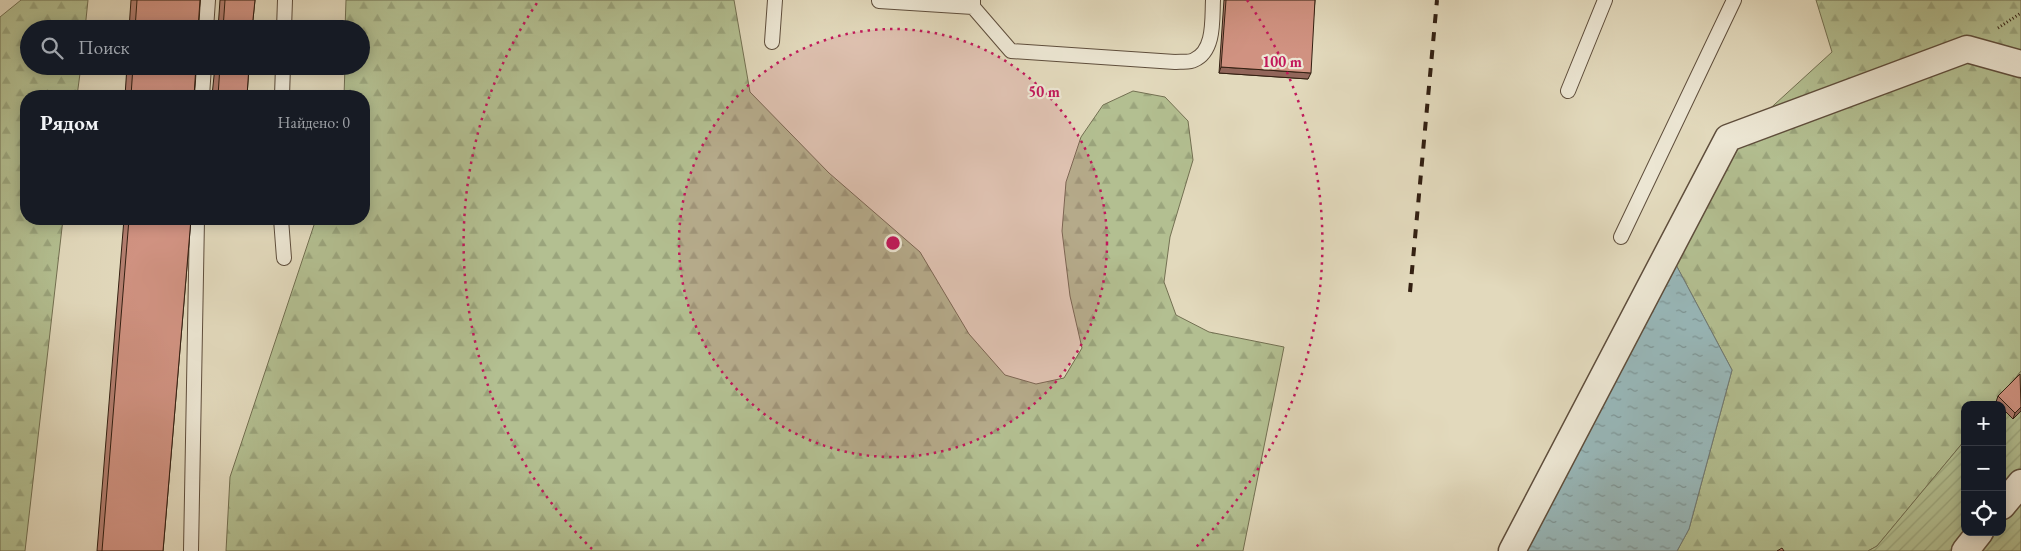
<!DOCTYPE html>
<html lang="ru">
<meta charset="utf-8">
<style>
body{margin:0;font-family:"EB Garamond",serif;background:#242831;color:#f1f3f6}
.controls{position:absolute;right:15px;bottom:15px;display:grid;overflow:hidden;border-radius:10px;box-shadow:0 2px 12px #0003}
.controls button{width:45px;height:45px;display:grid;place-items:center;padding:0;border:0;border-bottom:1px solid #363941;background:#171b24;color:#f1f3f6;font:25px sans-serif}
.list{margin:0;padding:0;list-style:none}
h2{display:flex;justify-content:space-between;align-items:center;height:65px;margin:0;padding:0 20px;font-size:21px}
h2 small{font-size:16px;font-weight:400;color:#9ea1a6}
.icon{flex:none;width:28px;height:28px;fill:none;stroke:currentColor;stroke-width:2;stroke-linecap:round;stroke-linejoin:round}
.map{position:relative;flex:none;width:2021px;height:551px;overflow:hidden}
.search{position:absolute;background:#171b24;box-shadow:0 2px 12px #0003;left:20px;top:20px;width:350px;height:55px;display:flex;align-items:center;gap:12px;box-sizing:border-box;padding:0 18px;border-radius:28px;color:#9ea1a6;font-size:19px}
.panel{position:absolute;background:#171b24;box-shadow:0 2px 12px #0003;left:20px;top:90px;width:350px;height:135px;border-radius:20px}
.map>svg:first-child{display:block}
.forest{fill:url(#forest-firs);stroke:#737052}
.garden{fill:url(#garden-furrows);stroke:#737052}
.water{fill:url(#water-ripples);stroke:#707b77}
.lines{fill:none;stroke-linecap:round;stroke-linejoin:round}
.lane-casing{stroke:#5f4e3c;stroke-width:16}
.street-casing{stroke:#5f4e3c;stroke-width:29}
.path{stroke:#332012;stroke-width:3;stroke-dasharray:1 2.5;stroke-linecap:butt}
.lane{stroke:#ece6d3;stroke-width:14}
.street{stroke:#ece6d3;stroke-width:26}
.rail{stroke:#332012;stroke-width:4;stroke-dasharray:9 9;stroke-linecap:butt}
.wall{fill:#b37e6f;stroke:#332012}
.shaded-wall{fill:#92665a;stroke:#332012}
.building{fill:#d09281;stroke:#332012}
.ring{fill:none;stroke:#c2185b;stroke-width:2.5;stroke-dasharray:2.5 5}
.centre{fill:#c2185b;stroke:#ece6d3;stroke-width:2.5}
.ring-label{font-size:15px;text-anchor:middle;font-weight:bold;fill:#c2185b;stroke:#ece6d3;stroke-width:4.5;stroke-linejoin:round;paint-order:stroke}
</style>
<div class="map">
<svg width="2021" height="551" viewBox="0 0 2021 551">
<defs>
<pattern id="forest-firs" width="22" height="20" patternUnits="userSpaceOnUse" patternTransform="scale(1.25)"><rect width="22" height="20" fill="#b3bf91"/><path d="M5 1l3.5 6h-7zM16 11l3.5 6h-7z" fill="#9aa47c"/></pattern>
<pattern id="garden-furrows" width="10" height="10" patternUnits="userSpaceOnUse" patternTransform="scale(1.25)"><rect width="10" height="10" fill="#b3bf91"/><path d="M-1 1l2-2M0 10L10 0M9 11l2-2" fill="none" stroke="#9aa47c"/></pattern>
<pattern id="water-ripples" width="26" height="14" patternUnits="userSpaceOnUse" patternTransform="scale(1.25)"><rect width="26" height="14" fill="#98b8ba"/><path d="M2 4q2-2 4 0t4 0M15 11q2-2 4 0t4 0" fill="none" stroke="#7d9596"/></pattern>
</defs>
<rect width="100%" height="100%" fill="#e2d9bc"/>
<filter id="stains"><feTurbulence type="fractalNoise" baseFrequency=".004" numOctaves="4"/><feColorMatrix values="0 0 0 0 .2 0 0 0 0 .09 0 0 0 0 .02 0 0 0 .5 -.17"/></filter>
<radialGradient id="worn" r=".72"><stop offset=".6" stop-color="#630" stop-opacity="0"/><stop offset="1" stop-color="#630" stop-opacity=".3"/></radialGradient>
<path class="forest" d="M21,0h67l-3,29h-56v37h52l-4,30h-51v123h37l-38,332h-25v-534z
M346,0h388l16,92 79,81 91,79 49,82 36,41 31,9 28,-6 18,-30 -12,-52 -8,-65 4,-49 15,-45 22,-32 30,-14 32,6 23,24 5,39 -23,77 -6,45 12,33 33,17 75,15 -41,204h-1017l4,-74 86,-258h48v-123h-20l1,-30h16v-37h-16z
M1816,0h205v371l-27,34h-29v35l-88,106 -9,5h-191l12,-22 43,-159 -57,-107 54,-117 103,-94z"/>
<path class="garden" d="M2021,371v180h-153l9,-5 88,-106v92h37v-127h-8z"/>
<path class="water" d="M1675,263l57,107 -43,159 -12,22h-153z"/>
<g class="lines">
<g class="lane-casing">
<path id="lane" d="M973,0v7l38,44 164,11c6,-1 14,1 19,-2 21,-9 18,-41 19,-60
M879,1l94,6
M206,29l2,-29
M284,29l1,-29
M772,42l3,-42
M1568,91l37,-91
M202,96l2,-30
M282,96l1,-30
M281,219l3,39
M1621,237l113,-237
M191,551l6,-332"/>
</g>
<g class="street-casing">
<path id="street" d="M2002,506l19,-23
M1512,551l216,-413 239,-89 54,15
M1965,551l15,-19"/>
</g>
<path class="path" d="M1998,28l23,-15"/>
<use href="#lane" class="lane"/>
<use href="#street" class="street"/>
<path class="rail" d="M1410,292l27,-292"/>
</g>
<path class="wall" d="M131,0h69l-2,29h-69z
M220,0h35l-3,29h-34z
M1224,0h91l-7,79 -89,-6z
M127,66h69l-2,30h-69z
M215,66h34l-2,30h-35z
M124,219h67l-28,332h-66z
M1998,396l23,15 -8,8 -11,-11v-3h-3l-3,-3z"/>
<path class="shaded-wall" d="M1221,67l90,6 -3,6 -89,-6z
M2021,407v4l-8,8 2,-6z"/>
<path class="building" d="M137,0h63l-2,29h-63z
M225,0h30l-3,29h-29z
M1226,0h89l-4,73 -90,-6z
M133,66h63l-2,30h-63z
M220,66h29l-2,30h-29z
M129,219h62l-28,332h-61z
M2020,374l1,33 -6,6 -17,-17z
M1782,548l2,3h-7z"/>
<circle cx="893" cy="243" r="214" fill="#c2185b" fill-opacity=".12"/>
<g class="ring">
<circle cx="893" cy="243" r="214"/>
<path d="M592 549A429 429 0 0 1 539 0M1247 0A429 429 0 0 1 1194 549"/>
</g>
<circle cx="893" cy="243" r="8" class="centre"/>
<g class="ring-label">
<text x="1282" y="67">100 m</text>
<text x="1044" y="97">50 m</text>
</g>
<rect width="100%" height="100%" filter="url(#stains)"/>
<rect width="100%" height="100%" fill="url(#worn)"/>
</svg>
<div class="controls">
<button>+</button>
<button>−</button>
<button><svg class="icon" aria-label="locate" viewBox="0 0 24 24"><circle cx="12" cy="12" r="6"/><path d="M12 2v4M12 18v4M2 12h4M18 12h4"/></svg></button>
</div>
<div class="search"><svg class="icon" aria-label="search" viewBox="0 0 24 24"><circle cx="10" cy="10" r="6"/><path d="M15 15l6 6"/></svg>Поиск</div>
<section class="panel">
<h2>Рядом<small>Найдено: 0</small></h2>
<ul class="list">
</ul>
</section>
</div>
